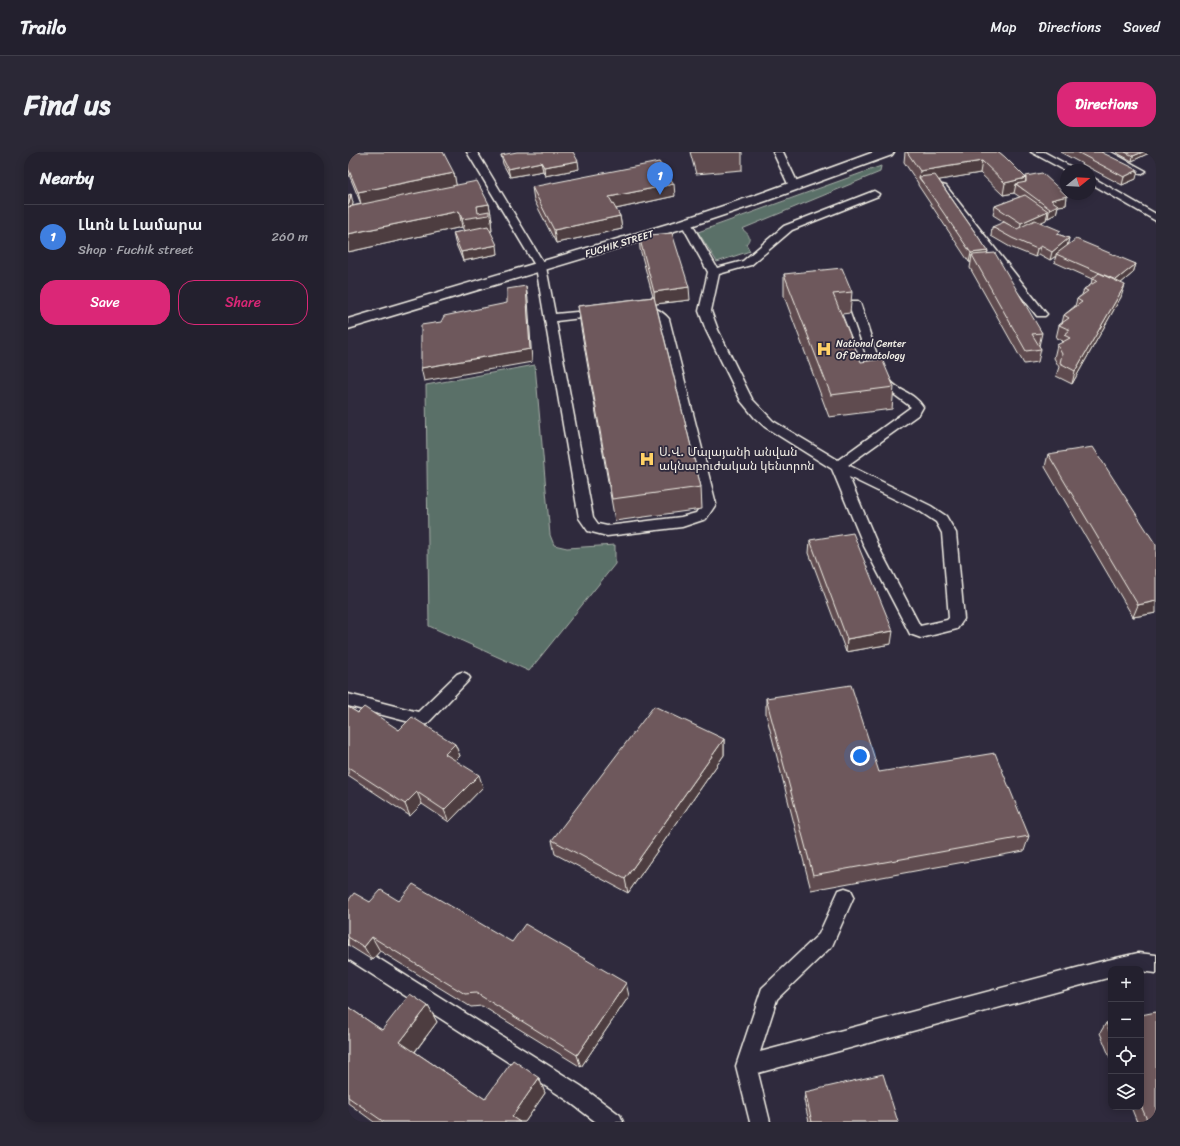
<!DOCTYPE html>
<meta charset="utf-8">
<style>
body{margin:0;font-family:Sriracha,"Noto Sans Armenian",sans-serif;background:#2b2836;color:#f1f3f6}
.controls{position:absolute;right:12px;bottom:12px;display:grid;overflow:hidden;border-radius:8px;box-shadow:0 2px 10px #0003}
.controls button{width:36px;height:36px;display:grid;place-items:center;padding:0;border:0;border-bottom:1px solid #403e4a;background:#23202e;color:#f1f3f6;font:20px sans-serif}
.compass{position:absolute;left:712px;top:12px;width:36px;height:36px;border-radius:50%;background:#23202e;box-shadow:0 2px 10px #0003;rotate:72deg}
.you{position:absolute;left:512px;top:604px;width:14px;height:14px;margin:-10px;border:3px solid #fff;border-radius:50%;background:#1a73e8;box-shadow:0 0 0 6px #1a73e833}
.badge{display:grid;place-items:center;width:26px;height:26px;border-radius:50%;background:#db2777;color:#fff;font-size:13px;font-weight:700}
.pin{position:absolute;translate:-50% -33px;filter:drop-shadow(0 1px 2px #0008)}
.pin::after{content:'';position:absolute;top:21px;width:14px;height:12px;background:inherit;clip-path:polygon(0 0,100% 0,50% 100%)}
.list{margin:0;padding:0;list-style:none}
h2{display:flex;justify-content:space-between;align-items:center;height:52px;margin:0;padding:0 16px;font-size:17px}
h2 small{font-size:13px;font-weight:400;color:#a3a3aa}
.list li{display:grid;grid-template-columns:26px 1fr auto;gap:12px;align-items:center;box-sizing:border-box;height:64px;padding:0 16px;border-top:1px solid #403e4a}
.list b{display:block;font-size:15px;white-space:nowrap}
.list p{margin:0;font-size:13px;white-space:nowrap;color:#a3a3aa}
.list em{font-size:13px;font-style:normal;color:#a3a3aa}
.actions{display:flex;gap:8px;padding:12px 16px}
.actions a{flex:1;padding:9px 0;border:1px solid #db2777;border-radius:16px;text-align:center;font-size:14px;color:#db2777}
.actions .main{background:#db2777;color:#fff}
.icon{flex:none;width:22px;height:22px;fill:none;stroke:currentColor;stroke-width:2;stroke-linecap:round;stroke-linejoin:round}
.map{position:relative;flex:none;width:808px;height:970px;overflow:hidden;border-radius:16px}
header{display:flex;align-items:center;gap:24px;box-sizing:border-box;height:56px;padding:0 20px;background:#23202e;border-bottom:1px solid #403e4a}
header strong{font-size:19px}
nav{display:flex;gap:22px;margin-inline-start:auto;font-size:14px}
.intro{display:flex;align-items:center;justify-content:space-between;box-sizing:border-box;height:96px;padding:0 24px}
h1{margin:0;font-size:28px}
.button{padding:10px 18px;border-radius:16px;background:#db2777;color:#fff;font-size:14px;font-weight:700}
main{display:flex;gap:24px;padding:0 24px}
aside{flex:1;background:#23202e;border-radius:16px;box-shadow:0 2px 10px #0003}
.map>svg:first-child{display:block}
.green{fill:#5a6f68;stroke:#a7b0a8}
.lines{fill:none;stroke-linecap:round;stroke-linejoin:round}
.service-casing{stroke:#f4f1e8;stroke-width:3}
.tertiary-casing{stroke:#f4f1e8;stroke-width:3}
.service{fill:#2f2a3d;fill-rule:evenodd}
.tertiary{fill:#2f2a3d;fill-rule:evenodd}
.wall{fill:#5f4c4f;stroke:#f4f1e8}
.shaded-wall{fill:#4d3e40;stroke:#f4f1e8}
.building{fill:#6e585c;stroke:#f4f1e8}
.labels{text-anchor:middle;stroke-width:3.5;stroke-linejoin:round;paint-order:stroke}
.far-street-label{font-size:10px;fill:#f4f1e8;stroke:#2f2a3d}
.far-poi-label{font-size:10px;fill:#f4f1e8;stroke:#2f2a3d;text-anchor:start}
.poi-label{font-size:12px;fill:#f4f1e8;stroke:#2f2a3d;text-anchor:start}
</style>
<header>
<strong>Trailo</strong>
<nav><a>Map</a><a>Directions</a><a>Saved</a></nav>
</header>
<div class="intro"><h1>Find us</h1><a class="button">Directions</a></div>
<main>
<aside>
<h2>Nearby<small></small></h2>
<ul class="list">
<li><span class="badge" style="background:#3f7fe0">1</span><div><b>Լևոն և Լամարա</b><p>Shop · Fuchik street</p></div><em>260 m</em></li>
</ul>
<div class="actions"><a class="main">Save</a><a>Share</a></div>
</aside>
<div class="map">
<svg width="808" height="970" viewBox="0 0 808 970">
<rect width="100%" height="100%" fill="#2f2a3d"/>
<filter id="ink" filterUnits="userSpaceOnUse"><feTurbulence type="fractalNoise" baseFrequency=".025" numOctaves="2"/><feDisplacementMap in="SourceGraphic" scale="8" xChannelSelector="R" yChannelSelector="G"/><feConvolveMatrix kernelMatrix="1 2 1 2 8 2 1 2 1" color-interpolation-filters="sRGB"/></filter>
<g filter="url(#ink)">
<path class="green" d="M533,14l-1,6 -138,57c5,4 11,8 4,15l4,7 -33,11 -19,-30z
M187,213l15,170 4,10 13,3 48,-3v19l-86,107 -100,-45 -3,-241z"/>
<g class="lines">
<g class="service-casing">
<path id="service" d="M119,0h10l69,115 9,47 43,-4 4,1 2,2 -2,2 -4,1 -42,5 37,196 5,7 9,2 74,-9 15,-4 6,-9 -44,-184 -8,-6 -14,-4 -2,-2 2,-2c11,-3 26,4 33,13l47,185 -10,15 -24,8 -75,9 -19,-5 -9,-13 -43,-251z
M425,0h10l16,34 -1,2 -4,1 -5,-3z
M683,0h13l33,18 -11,1z
M751,0h12l35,19 -5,3 -4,-1z
M742,24l66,38v7l-66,-38z
M594,33l4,1 99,126 2,2 -2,2h-8l-99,-126 -1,-2z
M526,39l5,3 -1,2 -86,34 -41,35 -32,9 -8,37 7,19 34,69 21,22 65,39 73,-53 -31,-23 -13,-27 -19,-54 2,-2h8l2,2c9,25 15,55 30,77 7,11 24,12 33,27l-4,7 -71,51 83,41 15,10 10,17 8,86 -7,10 -36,9 -11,-4 -2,-4 -44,-84 -32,-77 -67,-42 -10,-9 -14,-17 -35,-71 -7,-19 9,-39 -27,-49 5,-3 4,1 27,47 26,-7 41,-35zM501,325l72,35 15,10 6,11 7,85 -2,2 -27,6 -42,-80z
M114,520l5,2 3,4 -3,4 -40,42 -6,1 -73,-19v-12l70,18 39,-38z
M497,736l6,2 3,6 -22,50 -55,53 -17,53 339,-90 39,-9 18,2v18l-15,-2v-2h-30v8l-353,96 12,49h-20l-14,-56 26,-78 57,-54 20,-44z
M0,788l6,3 227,143 39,29 3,7h-27l-29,-22 -219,-141z"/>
</g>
<g class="tertiary-casing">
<path id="tertiary" d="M526,0h20l-2,3 -126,46 -75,25 -343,103v-10l333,-99 75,-25z"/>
</g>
<use href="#service" class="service"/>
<use href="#tertiary" class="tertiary"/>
</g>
<path class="wall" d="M0,0l106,21 2,12 33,19 3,16h-1l1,11h-2l8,23 -35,7 -8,-19 -2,-9 11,-2 -2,-4 -114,25v-57l5,8 -1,3 9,-2 -13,-32z
M342,0h52v18l-46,4z
M557,0h94l27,26 41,18 -1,9 -8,1 -2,8 -8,4 -2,-1v3l-6,2 20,13 9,3 -2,8 69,18 -3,9 -12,10v14l-49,87 -16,-8 3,-9 -5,-9 3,-13 5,-2 1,-2 -7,-3 3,-13 3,-2 2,-8 11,-9 2,-7 5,-4 2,-6 7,-4 1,-6 -38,-17 2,-6 -6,4 -11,-6 -4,3 -25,-10 -19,-11 1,-9 17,-2 -16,-10 2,-9 25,-9 -6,-4 -11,2 -23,-22 -41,7 49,71 -1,2 55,80 -3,13 2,3 -3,13 -14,2 -54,-96 1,-6h-2l-51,-77v-2l-14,-21z
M712,0h41l35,27 -14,6z
M769,0h32v1l-17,8 -15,-8z
M153,3l78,14 -34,7 -2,-5 -33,6 -7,-13z
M184,35l143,9 -59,13 4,7 2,13 -66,14 -22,-43z
M291,84l51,64 -34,4 45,183 1,22 -87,12 -34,-193 -3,-22 75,-9 -13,-48z
M436,122l68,18 -2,21 -8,1 19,48 33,25 -2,22 -63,8 -45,-121z
M700,302l108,159 -23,4 -88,-150z
M462,388l81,104 -45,8 -37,-99z
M418,546l113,74 150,64 -5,15 -213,39 -45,-176z
M0,555l10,6 41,17 56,14 5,12 -5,4 28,27 -34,35 -27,-18 -12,12 -62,-41z
M376,587v16l-96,138 -73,-39 -3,-14z
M0,749l22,1 29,-1 113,41 117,54 -48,71 -99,-61 -11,1 -91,-56 -8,9 -24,-15z
M80,854l9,16 -22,30 70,47 54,-21 6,15 -20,29h-151l-26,-19v-96l34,23z
M763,870v38l-11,-27 6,-10z
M457,940l93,30h-89l-5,-22z
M783,955h10l15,15h-19z"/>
<path class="shaded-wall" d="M795,0h6v1l-17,8 1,-5z
M230,9l1,8 -34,7 -1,-9z
M634,9l-2,12 -57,10 -4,-5 1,-7z
M193,10l2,9 -33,6 -2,-8z
M790,18l-2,9 -14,6 2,-8z
M106,21l3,16 -95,19 -4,-16z
M678,26l-2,12 -8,-6 -2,9 -11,2 2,-12z
M326,32l1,12 -64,14 -2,-13z
M3,42l2,9 -2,10 -3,1v-9z
M719,44l-1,9 -8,1 -2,8 -8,4 3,-18z
M141,52l3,16h-1l1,11 -26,4 -4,-16 15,-13z
M111,59l3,16 -114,25v-18z
M700,59l-2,9 -26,12 1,-9z
M272,64l2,13 -66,14 -2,-13z
M721,86l-2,9 -11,7v2l-6,4 2,-8z
M149,93l1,9 -35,7 -2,-9z
M693,94l-2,8 -4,3 2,-8z
M640,99l-2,9 -14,-5 -1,7h-2l2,-9z
M788,112l-3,9 -19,16 2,-9z
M777,133l-4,12 -49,87 3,-13z
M178,134l2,13 4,63 -108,19 -3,-13 109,-19z
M341,135l1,13 -35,4 -1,-12z
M808,449v12l-23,4 5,-12z
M545,479l-2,13 -45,8 1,-13z
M376,587v16l-96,138 -3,-14z
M107,592l5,12 -10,10 -5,-12z
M131,623l4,12 -34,35 -5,-12z
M69,640l5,12 -12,12 -5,-12z
M24,785l8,14 -8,9 -8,-13z
M278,831l3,13 -48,71 -4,-12z
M80,854l9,16 -27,36 -10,-16z
M191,926l6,15 -20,29h-11l-2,-5z"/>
<path class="building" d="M0,0h95l11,21 -96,19 -10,-24z
M169,0h56l5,9 -34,6 -3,-5 -33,7 -7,-14z
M559,0h92l6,5 21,21 -21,5 -23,-22 -62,10z
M729,0h24l37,18 -14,7z
M777,0h18l-10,4z
M311,10l15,22 -65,13 11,19 -66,14 -22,-43z
M694,21l25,23 -16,4 7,5 -8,4 -34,-25 10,-2v-6z
M587,23l53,76 -17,2 -52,-76z
M129,29l12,23 -12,2 1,7 11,-2v4l-27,4 -3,-8 -111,23v-27z
M3,42l-2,10 -1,1v-10z
M677,43l23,16 -27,12 -26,-17z
M687,68l26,11 -4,3 12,4 -17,14 -11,-6 -4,3 -25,-11 -20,-11 12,-5 13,7z
M140,74l9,19 -36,7 -8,-19z
M324,81l17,54 -35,5 -15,-56z
M728,87l60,25 -20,16 -60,-26z
M647,101l47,80 -10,1 9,15 -15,2 -54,-96z
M494,116l10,24 -19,2 28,68 21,-3 12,28 -63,8 -47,-121z
M751,121l26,12 -50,86 -15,-8 2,-9 -5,-9 13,-7 -6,-3 6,-5 -11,-5 10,-7 -5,-3 18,-13 -5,-3 11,-8 -4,-2 13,-8 -5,-2z
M178,134l4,63 -109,19v-43l20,-3 3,-6 63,-13v-14z
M306,145l47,190 -89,12 -34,-193z
M745,295l63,98v56l-18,4 -90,-151z
M505,381l40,98 -46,8 -37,-99z
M503,533l28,87 116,-19 34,83 -216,39 -47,-177z
M306,554l70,33 -99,140 -73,-39z
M0,555l10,6 6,-6 35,23 13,-13 43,27 -10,10 34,21 -35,35 -27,-18 -12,12 -57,-37z
M65,732l99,58 13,-18 101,59 -49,72 -101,-62 -11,1 -93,-57 -8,10 -16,-10v-36l6,-8 16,9 11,-12 18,11z
M62,842l18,12 -28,36 85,57 28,-39 26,18 -27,39 8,5h-136l-36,-25v-90l34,23z
M808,860v110h-8l-7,-16v-91z
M763,870v14l-5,-13z
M535,922l15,48h-86l-7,-30z"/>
</g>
<defs>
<g id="hospital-bare" transform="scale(1.2)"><path d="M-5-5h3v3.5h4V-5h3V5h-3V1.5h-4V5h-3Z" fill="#ffd166" stroke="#2f2a3d" stroke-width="2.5" paint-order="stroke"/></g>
</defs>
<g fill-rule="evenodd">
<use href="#hospital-bare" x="476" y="197"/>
<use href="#hospital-bare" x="299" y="307"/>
</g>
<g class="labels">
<g class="far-street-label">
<text transform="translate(271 91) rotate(-17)" y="4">FUCHIK STREET</text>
</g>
<g class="far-poi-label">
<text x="488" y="195">National Center<tspan x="488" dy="12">Of Dermatology</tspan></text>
</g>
<g class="poi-label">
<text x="311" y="304">Ս.Վ. Մալայանի անվան<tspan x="311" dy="14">ակնաբուժական կենտրոն</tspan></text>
</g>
</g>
</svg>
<div class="controls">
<button>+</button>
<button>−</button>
<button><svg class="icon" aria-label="locate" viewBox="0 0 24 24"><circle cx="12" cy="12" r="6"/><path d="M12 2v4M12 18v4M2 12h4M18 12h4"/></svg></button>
<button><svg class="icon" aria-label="layers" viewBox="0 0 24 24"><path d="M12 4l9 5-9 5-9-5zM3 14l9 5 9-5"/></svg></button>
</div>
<svg class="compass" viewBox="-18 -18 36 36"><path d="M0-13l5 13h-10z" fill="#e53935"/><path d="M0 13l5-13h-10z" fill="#a3a3aa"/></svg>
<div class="you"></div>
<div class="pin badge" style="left:312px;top:43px;background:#3f7fe0">1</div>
</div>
</main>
